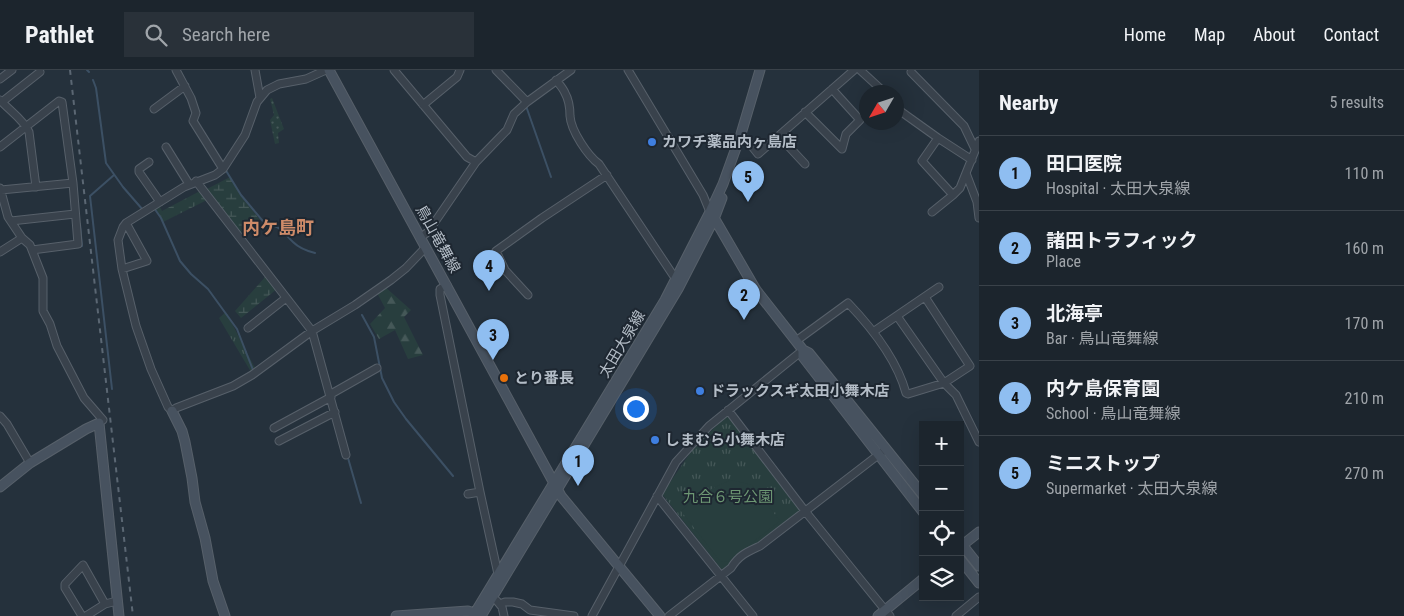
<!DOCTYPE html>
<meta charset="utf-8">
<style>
body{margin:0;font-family:"Roboto Condensed","Noto Sans JP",sans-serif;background:#293139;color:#f1f3f6}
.controls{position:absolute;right:15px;bottom:15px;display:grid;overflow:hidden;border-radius:0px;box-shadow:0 5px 20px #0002}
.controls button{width:45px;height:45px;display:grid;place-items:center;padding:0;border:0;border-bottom:1px solid #3a4249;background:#1c252d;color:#f1f3f6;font:25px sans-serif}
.compass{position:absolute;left:859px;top:15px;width:45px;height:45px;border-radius:50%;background:#1c252d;box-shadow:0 5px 20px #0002;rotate:231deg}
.you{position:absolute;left:635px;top:338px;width:18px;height:18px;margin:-12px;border:4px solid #fff;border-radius:50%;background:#1a73e8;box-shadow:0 0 0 8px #1a73e833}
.badge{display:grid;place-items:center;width:32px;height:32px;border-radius:50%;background:#8fbef1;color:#111;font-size:16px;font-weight:700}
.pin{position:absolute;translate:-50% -41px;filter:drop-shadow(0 1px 2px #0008)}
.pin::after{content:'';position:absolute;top:26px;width:18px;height:15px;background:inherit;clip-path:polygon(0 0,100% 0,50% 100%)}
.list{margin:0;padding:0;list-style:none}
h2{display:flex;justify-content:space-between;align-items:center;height:65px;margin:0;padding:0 20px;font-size:21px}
h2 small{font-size:16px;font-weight:400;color:#a0a5aa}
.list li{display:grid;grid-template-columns:32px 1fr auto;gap:15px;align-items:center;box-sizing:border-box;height:75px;padding:0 20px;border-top:1px solid #3a4249}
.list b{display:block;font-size:19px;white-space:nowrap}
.list p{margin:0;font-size:16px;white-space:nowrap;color:#a0a5aa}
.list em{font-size:16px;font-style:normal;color:#a0a5aa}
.icon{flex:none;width:28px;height:28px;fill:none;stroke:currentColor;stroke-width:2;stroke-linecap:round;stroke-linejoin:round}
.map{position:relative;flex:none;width:979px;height:546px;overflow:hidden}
header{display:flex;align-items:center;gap:30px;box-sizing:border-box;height:70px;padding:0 25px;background:#1c252d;border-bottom:1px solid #3a4249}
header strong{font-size:24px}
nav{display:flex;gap:28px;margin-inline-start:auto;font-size:18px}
.search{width:350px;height:45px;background:#293139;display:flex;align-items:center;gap:12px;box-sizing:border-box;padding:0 18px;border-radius:0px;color:#a0a5aa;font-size:19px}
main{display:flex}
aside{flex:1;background:#1c252d}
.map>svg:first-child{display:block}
.grass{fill:url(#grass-tufts)}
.forest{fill:url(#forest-firs)}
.wetland{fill:url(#wetland-marsh)}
.garden{fill:url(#garden-dots)}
.pitch{fill:#283e3e}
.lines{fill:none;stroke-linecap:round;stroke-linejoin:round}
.stream{stroke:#3c5064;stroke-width:2}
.street-casing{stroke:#57606a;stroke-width:9}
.secondary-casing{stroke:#57606a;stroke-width:11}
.street{stroke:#39424c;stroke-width:7}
.secondary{stroke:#47525f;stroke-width:9}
.rail{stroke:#5b6773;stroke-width:2;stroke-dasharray:5 5;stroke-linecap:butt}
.shop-dot{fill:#3f7fe0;stroke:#1e2731;stroke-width:2}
.food-dot{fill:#e8710a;stroke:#1e2731;stroke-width:2}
.labels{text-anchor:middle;stroke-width:4;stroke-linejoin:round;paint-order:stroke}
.poi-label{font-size:15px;font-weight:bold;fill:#b4bdc7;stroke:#1e2731;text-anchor:start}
.street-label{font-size:15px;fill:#b4bdc7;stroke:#1e2731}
.park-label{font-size:15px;fill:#6d9773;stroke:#1e2731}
.quarter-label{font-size:18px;font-weight:bold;fill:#ce8b69;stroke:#1e2731}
</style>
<header>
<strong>Pathlet</strong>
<div class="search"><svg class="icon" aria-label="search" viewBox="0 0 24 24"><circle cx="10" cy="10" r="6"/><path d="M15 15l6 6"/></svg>Search here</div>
<nav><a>Home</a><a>Map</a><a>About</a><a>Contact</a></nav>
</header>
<main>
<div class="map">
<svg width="979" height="546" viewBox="0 0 979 546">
<defs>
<pattern id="grass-tufts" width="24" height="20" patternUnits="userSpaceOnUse" patternTransform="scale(1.25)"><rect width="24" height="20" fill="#283e3e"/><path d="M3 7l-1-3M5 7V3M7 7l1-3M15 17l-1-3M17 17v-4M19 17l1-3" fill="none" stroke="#455858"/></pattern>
<pattern id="forest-firs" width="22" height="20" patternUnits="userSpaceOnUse" patternTransform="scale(1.25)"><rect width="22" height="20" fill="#283e3e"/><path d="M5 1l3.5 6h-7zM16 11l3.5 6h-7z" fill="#455858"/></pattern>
<pattern id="wetland-marsh" width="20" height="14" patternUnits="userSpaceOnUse" patternTransform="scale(1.25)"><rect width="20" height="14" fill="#283e3e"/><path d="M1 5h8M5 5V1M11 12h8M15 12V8" fill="none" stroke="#455858"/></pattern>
<pattern id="garden-dots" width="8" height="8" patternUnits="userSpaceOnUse" patternTransform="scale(1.25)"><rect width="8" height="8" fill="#283e3e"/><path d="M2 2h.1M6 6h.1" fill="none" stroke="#455858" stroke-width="1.8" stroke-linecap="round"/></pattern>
</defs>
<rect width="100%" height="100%" fill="#25313c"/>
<path class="grass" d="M226,242l29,56 -4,4 -32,-54z
M726,347h4l72,92 -80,61 -60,-76 33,-48z"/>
<path class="forest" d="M384,216l27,24 -7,7 19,38 -15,4 -13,-29 -16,9 -9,-15 15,-16 -9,-17z"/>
<path class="wetland" d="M230,107l11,19 19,24 -21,15 -34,-45z
M200,121l7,9 -44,22 -8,-14 4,-3 3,6z
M266,206l11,13 -36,29 -6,-7z"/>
<path class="garden" d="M272,28l12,31 -6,4 1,10 -4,1 -5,-24 4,-5 -4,-16z"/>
<path class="pitch" d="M731,410l21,5 28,36 -53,41 -7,-1 -39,-50c15,-14 30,-23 50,-31z"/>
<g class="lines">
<path class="stream" d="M87,0l2,2
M93,10l3,8 10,75 17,24 20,23
M526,36l25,71
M225,99l16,26 26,31c12,-3 18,9 26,16 6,6 14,9 22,11
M154,138l7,10 19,43 11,13 17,15 29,40 16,41
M80,154l2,22
M362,245l12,22 8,41 12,24 12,17 47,57
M112,319l-22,-193 24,-21
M348,388l13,45"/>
<g class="street-casing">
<path id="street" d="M176,0l15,28 5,15 -3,8 30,48
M255,0l5,28
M326,0l-20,9 -27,5 -12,6 -10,12 -12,33 -22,34 -8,6 -31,12 -58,36 -3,4 -5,13 4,29 14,57 15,43 17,38 4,4 4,-3 57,-22 19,-11 60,-44 43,-26 36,-25 15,-12 20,-21
M394,0l73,87 9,5
M496,0l31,32
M628,0l75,125 7,17
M860,0l24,22
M911,2l53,54 11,23
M0,9l12,-9
M556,10c3,4 7,8 9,13 4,7 5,16 5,23 1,15 18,40 29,48l74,111 8,5
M0,30c9,10 24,20 29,32l7,55
M2,32l38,-30
M423,35l34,-28 3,-7
M896,38l42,30 34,22
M154,39l31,-23
M805,42l37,37 4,-15 14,-14 -28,-31
M779,66l26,28
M938,68l-16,23 31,34
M746,69l12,15 96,-84
M979,71l-13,32 11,29 2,16
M0,77l59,-46 3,1 11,81 5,61 -46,6
M166,77l23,37
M149,92l-10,7v3l21,30
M196,111l116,150 34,124
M0,118l8,29 14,21 8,7 13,33v33l7,13 7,22 27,52 19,22
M1,120l72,-7
M932,142l21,-17 7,-7 6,-15
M11,151l64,-7
M421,167l7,-5 48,-70 31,-32 7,-16 13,-12 44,-32
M0,182l22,-14
M122,199l25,-8 -21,-38
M447,215l-7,4v6l40,197 18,82
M528,225l-23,-25 -9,-19 46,-33 65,-43
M897,246l47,67 12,12 23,47
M248,258l38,-30
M873,262l66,-45
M796,271l52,-38c23,24 49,57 58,90l2,1 36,-11 26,-17 -45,-69
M331,324l46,-26
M728,340l77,101 85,105
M0,346l7,8 23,39
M274,358l57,-31
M279,371l56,-29
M468,424l12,-2
M657,426l96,120
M497,531l5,6 2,9
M500,534l5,-2h8l9,2 8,6 44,6
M82,546l-17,-28v-4l18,-19 22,39
M86,546l19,-12 12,-3
M592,546l84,-154 33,-36 94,-76
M669,546l62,-48c8,-13 16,-16 29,-22l126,-97
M956,546l23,-19"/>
</g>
<g class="secondary-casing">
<path id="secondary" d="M329,0l232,426 99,120
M713,146l43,74 47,60 6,3 114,142
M803,280v7l120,155
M172,341l10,20 3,11 7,36 3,24 10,36 8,43 12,35
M0,417l30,-24 56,-34 13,-6 20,193
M960,472l19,24
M960,477l19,-15
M960,489l19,24
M396,546l72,-5 10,3
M473,546l192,-316 45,-88 13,-28 18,-50 19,-64
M481,546l197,-327 36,-70 8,-21
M878,546l45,-37"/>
</g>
<use href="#street" class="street"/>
<use href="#secondary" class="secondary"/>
<path class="rail" d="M70,0l63,546"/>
</g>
<g class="shop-dot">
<circle cx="652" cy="72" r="5"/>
<circle cx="700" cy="321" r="5"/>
<circle cx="655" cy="370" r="5"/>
</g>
<circle class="food-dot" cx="504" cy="308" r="5"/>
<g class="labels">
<g class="poi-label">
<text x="662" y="77">カワチ薬品内ヶ島店</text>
<text x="514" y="313">とり番長</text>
<text x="710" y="326">ドラックスギ太田小舞木店</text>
<text x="665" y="375">しまむら小舞木店</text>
</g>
<g class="street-label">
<text transform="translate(438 169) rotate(61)" y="5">鳥山竜舞線</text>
<text transform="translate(622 274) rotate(-59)" y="5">太田大泉線</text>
</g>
<g class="park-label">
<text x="728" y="432">九合６号公園</text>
</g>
<g class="quarter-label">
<text x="278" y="164">内ケ島町</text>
</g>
</g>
</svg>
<div class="controls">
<button>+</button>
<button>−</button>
<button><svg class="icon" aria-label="locate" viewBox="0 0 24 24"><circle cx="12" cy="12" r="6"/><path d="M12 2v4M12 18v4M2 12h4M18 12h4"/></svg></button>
<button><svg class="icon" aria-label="layers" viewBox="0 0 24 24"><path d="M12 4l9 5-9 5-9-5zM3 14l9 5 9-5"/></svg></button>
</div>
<svg class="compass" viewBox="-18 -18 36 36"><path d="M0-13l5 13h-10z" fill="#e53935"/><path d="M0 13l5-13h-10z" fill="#a0a5aa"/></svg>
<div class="you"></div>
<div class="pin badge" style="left:578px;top:416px">1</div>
<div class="pin badge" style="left:744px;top:250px">2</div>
<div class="pin badge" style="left:493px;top:290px">3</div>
<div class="pin badge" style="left:489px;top:221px">4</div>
<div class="pin badge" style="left:748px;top:132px">5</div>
</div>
<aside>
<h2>Nearby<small>5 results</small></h2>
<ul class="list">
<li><span class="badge">1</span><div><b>田口医院</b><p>Hospital · 太田大泉線</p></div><em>110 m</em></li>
<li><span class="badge">2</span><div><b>諸田トラフィック</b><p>Place</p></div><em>160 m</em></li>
<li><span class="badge">3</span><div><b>北海亭</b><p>Bar · 鳥山竜舞線</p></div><em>170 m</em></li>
<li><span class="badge">4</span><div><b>内ケ島保育園</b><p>School · 鳥山竜舞線</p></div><em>210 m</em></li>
<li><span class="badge">5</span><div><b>ミニストップ</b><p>Supermarket · 太田大泉線</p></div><em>270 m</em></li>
</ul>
</aside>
</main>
